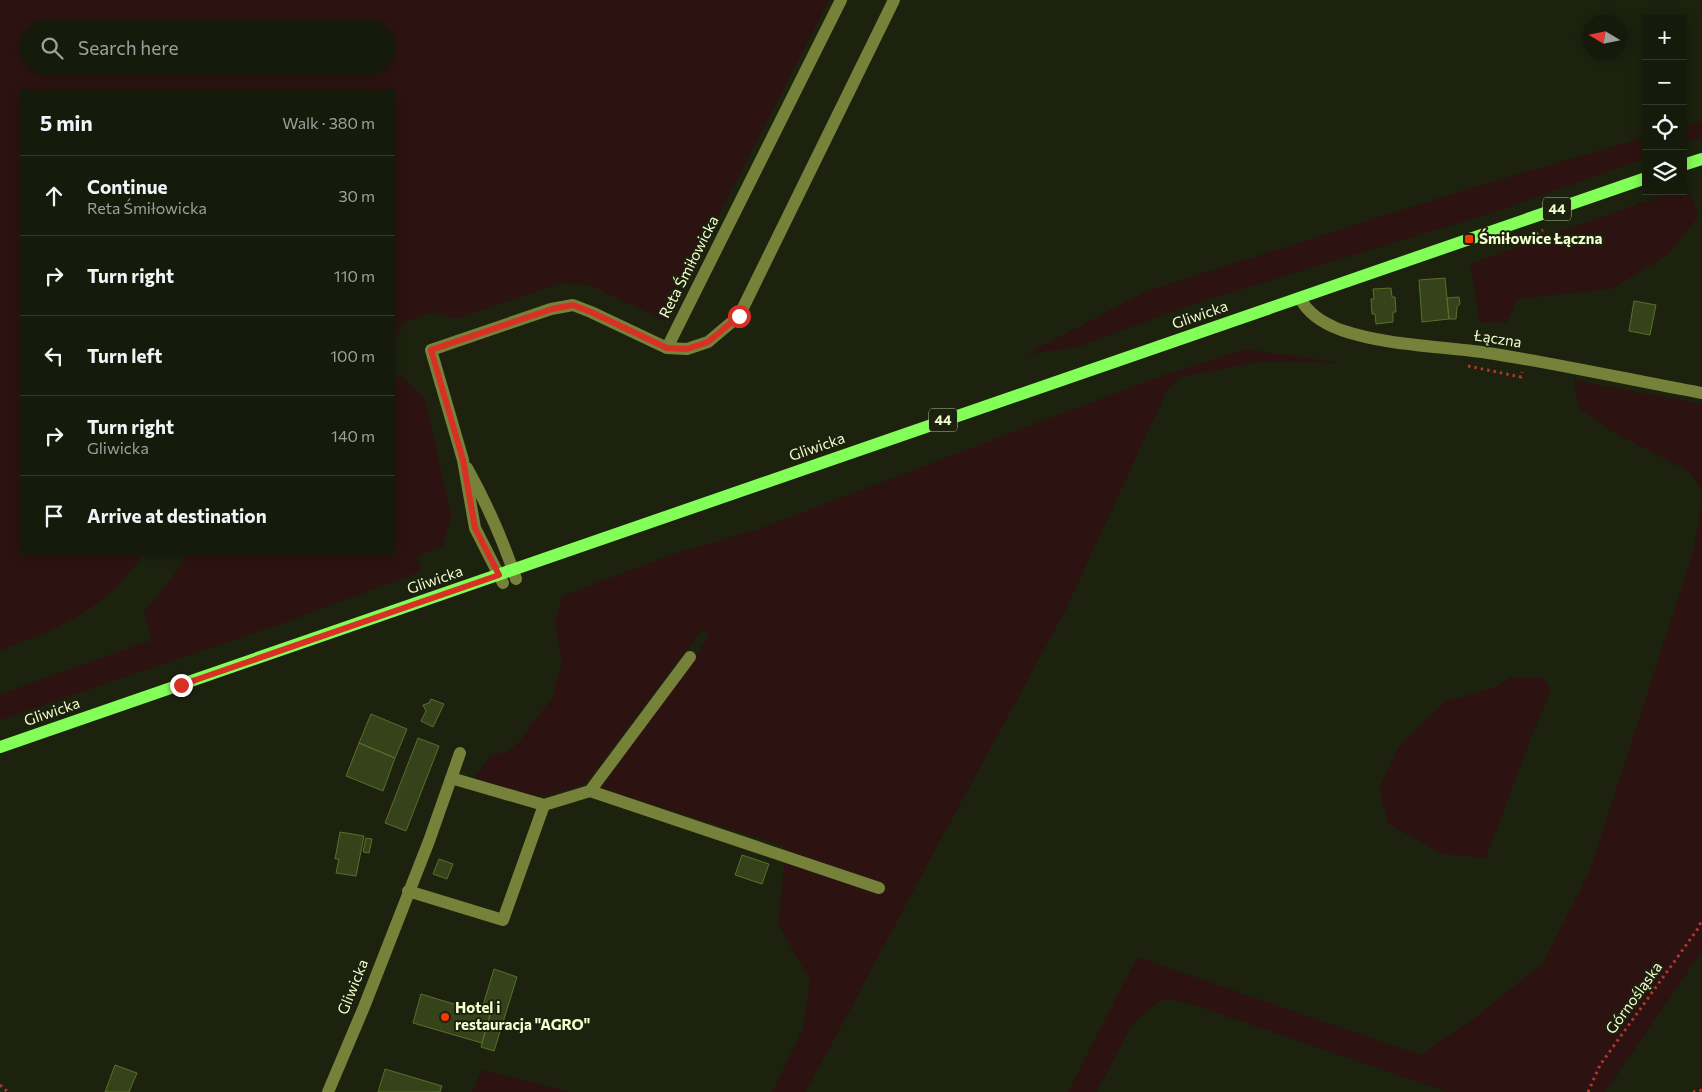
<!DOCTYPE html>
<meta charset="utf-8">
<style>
body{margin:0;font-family:Commissioner,sans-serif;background:#222718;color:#f1f3f6}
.controls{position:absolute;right:15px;top:15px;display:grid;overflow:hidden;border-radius:0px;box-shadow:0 2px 12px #0003}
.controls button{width:45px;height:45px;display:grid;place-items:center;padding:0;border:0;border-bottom:1px solid #34382b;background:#151a0a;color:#f1f3f6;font:25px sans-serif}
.compass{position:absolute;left:1582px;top:15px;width:45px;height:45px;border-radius:50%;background:#151a0a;box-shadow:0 2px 12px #0003;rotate:280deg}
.stop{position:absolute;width:15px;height:15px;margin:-11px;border:4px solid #d93025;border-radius:50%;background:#fff}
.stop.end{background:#d93025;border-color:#fff;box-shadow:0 1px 5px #0008}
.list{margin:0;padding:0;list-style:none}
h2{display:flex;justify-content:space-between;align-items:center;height:65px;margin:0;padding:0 20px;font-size:21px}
h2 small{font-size:16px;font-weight:400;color:#9da19c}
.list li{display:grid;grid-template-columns:32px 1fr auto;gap:15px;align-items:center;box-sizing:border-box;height:80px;padding:0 20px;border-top:1px solid #34382b}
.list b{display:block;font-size:19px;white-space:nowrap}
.list p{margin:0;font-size:16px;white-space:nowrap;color:#9da19c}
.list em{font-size:16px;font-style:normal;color:#9da19c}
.icon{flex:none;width:28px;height:28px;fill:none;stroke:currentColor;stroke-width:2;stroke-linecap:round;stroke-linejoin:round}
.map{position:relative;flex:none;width:1702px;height:1092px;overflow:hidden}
.search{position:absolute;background:#151a0a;box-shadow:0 2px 12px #0003;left:20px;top:20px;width:375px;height:55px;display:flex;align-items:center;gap:12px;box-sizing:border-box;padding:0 18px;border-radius:28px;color:#9da19c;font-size:19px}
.panel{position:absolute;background:#151a0a;box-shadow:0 2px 12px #0003;left:20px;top:90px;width:375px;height:465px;border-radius:0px}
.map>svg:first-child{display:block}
.green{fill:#2c1311;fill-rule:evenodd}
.building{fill:#36431a;stroke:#5a6f2c}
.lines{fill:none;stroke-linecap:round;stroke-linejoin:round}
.path{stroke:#b3362f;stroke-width:3;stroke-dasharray:2.5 4;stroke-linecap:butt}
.minor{stroke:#768139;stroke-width:12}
.major{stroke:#83fd57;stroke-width:12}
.route{stroke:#d93025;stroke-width:6}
.poi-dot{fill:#f83702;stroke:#1c220e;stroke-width:2}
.labels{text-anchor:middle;stroke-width:4;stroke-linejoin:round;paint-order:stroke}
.shield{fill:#1c220e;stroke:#b3bd95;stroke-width:1}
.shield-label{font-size:14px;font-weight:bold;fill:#f4ffcf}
.poi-label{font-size:15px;font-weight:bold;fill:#f4ffcf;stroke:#1c220e;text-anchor:start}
.street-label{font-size:15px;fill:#f4ffcf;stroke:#1c220e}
</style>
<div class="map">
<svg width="1702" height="1092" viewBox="0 0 1702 1092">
<rect width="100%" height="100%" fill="#1c220e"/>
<path class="green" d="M0,0h829l-164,321 -71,-34 -11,-3 -21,-1 -106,36 -22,-7 -30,10 -10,21v-252h-373v463h122c-36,55 -84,75 -143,96zM29,29h357v37h-357z
M1702,121v16l-19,7v-18z
M1646,137v21l-148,53 -305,93 -115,43 -51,7 120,-63 324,-103z
M1687,187l12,28 -29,38 -58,36 -94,10 -11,23 -27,1 -10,-59 205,-73h8v-3z
M1245,349l95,14 -77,-2 -83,16 -13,13 -102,221 -137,252 -122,229h-34l31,-63 7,-49 -32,-56 8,-77 -185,-59 109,-153 -8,-5 -117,154 -40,12 -76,-8 20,-32 19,-5 12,-10 12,-18 20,-24 10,-37 -7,-39 7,-27 108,-41 86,-25 397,-151z
M401,376l24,22 26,117 -8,31 -26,10 5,15 -127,48 -295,101v-26l152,-54 -8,-29 24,-27 19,-30h207v-175z
M1574,380l128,24v87l-13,-20 -78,-40 -32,-23z
M1702,500v451l-97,141h-158l-253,-87 -22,-5h-11l-27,22 -38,70h-28l69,-135 283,98 52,-35 72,-58 45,-89 104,-320z
M1510,677l34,1 7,13 -17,39 -48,128 -45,-4 -53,-31 -9,-35 20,-42 45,-44 50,-14z
M482,1070l88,22h-98z"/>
<path class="building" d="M1445,278l4,41 -27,3 -3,-42z
M1391,288l1,9h3l1,15h-3v10l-17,2 -1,-10h-3l-1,-15h3l-1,-10z
M1459,297l1,7 -3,3 -1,12h-7l-2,-21z
M1634,301l22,4 -6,30 -21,-4z
M431,699l13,5 -11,23 -12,-6 5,-10 -3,-6 6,-2z
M371,714l36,15 -12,29 -36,-15z
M418,738l21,8 -33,85 -21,-8z
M359,743l36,15 -12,33 -37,-15z
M340,832l24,4 -8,40 -20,-3 3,-14h-4z
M366,838l6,1 -3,14 -6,-1z
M742,855l27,9 -7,20 -27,-9z
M439,859l14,5 -6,15 -14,-5z
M494,969l23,8 -23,74 -13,-4 9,-32 -9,-3z
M421,994l69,21 -8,28 -69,-20z
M115,1065l22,8 -8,19h-24z
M385,1069l57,17 -2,6h-62z"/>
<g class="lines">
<path class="path" d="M1518,241l17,-6 8,-5
M1468,366l53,11 1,-5
M0,1085l8,7
M1588,1092l12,-27 97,-135 5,-10
M1693,1092l9,-2"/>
<path class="minor" d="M1300,298c8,16 25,26 41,32 47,16 99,16 147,23 72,11 143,27 214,40
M667,348l174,-348
M467,468c20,36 36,72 49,111
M503,583l-28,-55 -12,-68 -32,-110 120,-41 22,-4 18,7 76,36 20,1 21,-7 31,-26 155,-316
M451,778l93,27
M590,791l289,97
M408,891l95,29 41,-115 46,-14 100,-134
M328,1092l36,-85 65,-166 31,-88"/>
<path class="major" d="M1683,165l19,-6
M0,747l1646,-569"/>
</g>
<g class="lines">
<path class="route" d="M181,685l318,-110 -24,-47 -12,-68 -32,-110 121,-41 21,-4 18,7 76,36 20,1 21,-7 31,-26"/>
</g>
<g class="poi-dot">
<rect x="1464" y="234" width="10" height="10" rx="2.5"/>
<circle cx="445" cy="1017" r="5"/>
</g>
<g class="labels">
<g class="shield">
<rect x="1543" y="197.5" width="28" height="23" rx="4"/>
<rect x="929" y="408.5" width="28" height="23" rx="4"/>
</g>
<g class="shield-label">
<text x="1557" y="214">44</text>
<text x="943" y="425">44</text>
</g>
<g class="poi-label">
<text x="1479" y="244">Śmiłowice Łączna</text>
<text x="455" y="1013">Hotel i<tspan x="455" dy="17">restauracja "AGRO"</tspan></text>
</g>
<g class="street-label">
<text transform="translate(689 267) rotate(-63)" y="5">Reta Śmiłowicka</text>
<text transform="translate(1200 315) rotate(-19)" y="5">Gliwicka</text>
<text transform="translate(1498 339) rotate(9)" y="5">Łączna</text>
<text transform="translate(817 447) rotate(-19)" y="5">Gliwicka</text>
<text transform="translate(435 580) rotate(-19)" y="5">Gliwicka</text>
<text transform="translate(52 712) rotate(-19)" y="5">Gliwicka</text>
<text transform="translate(353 987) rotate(-68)" y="5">Gliwicka</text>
<text transform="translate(1634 998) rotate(-54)" y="5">Górnośląska</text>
</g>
</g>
</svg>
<div class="controls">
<button>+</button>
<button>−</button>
<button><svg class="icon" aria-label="locate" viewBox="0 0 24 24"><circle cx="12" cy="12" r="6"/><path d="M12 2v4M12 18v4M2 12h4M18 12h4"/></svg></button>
<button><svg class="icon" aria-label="layers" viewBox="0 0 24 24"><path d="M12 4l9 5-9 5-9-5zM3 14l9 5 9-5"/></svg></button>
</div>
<svg class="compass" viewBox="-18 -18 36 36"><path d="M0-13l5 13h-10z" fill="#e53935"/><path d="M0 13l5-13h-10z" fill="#9da19c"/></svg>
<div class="stop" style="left:739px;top:316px"></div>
<div class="stop end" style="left:181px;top:685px"></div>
<div class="search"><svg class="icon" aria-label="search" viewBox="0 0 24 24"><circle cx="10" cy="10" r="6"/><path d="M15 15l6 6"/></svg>Search here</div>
<section class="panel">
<h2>5 min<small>Walk · 380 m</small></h2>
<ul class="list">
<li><svg class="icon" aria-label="ahead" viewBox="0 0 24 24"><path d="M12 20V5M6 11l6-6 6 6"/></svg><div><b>Continue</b><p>Reta Śmiłowicka</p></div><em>30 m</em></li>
<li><svg class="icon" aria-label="right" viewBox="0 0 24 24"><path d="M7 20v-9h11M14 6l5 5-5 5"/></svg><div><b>Turn right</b></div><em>110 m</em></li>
<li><svg class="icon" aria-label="left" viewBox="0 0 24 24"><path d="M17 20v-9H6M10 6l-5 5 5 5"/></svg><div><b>Turn left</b></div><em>100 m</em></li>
<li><svg class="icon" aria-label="right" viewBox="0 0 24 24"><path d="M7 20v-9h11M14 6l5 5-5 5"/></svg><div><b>Turn right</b><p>Gliwicka</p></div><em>140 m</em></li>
<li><svg class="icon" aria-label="arrive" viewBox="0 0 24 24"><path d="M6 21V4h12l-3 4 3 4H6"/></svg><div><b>Arrive at destination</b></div></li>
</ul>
</section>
</div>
